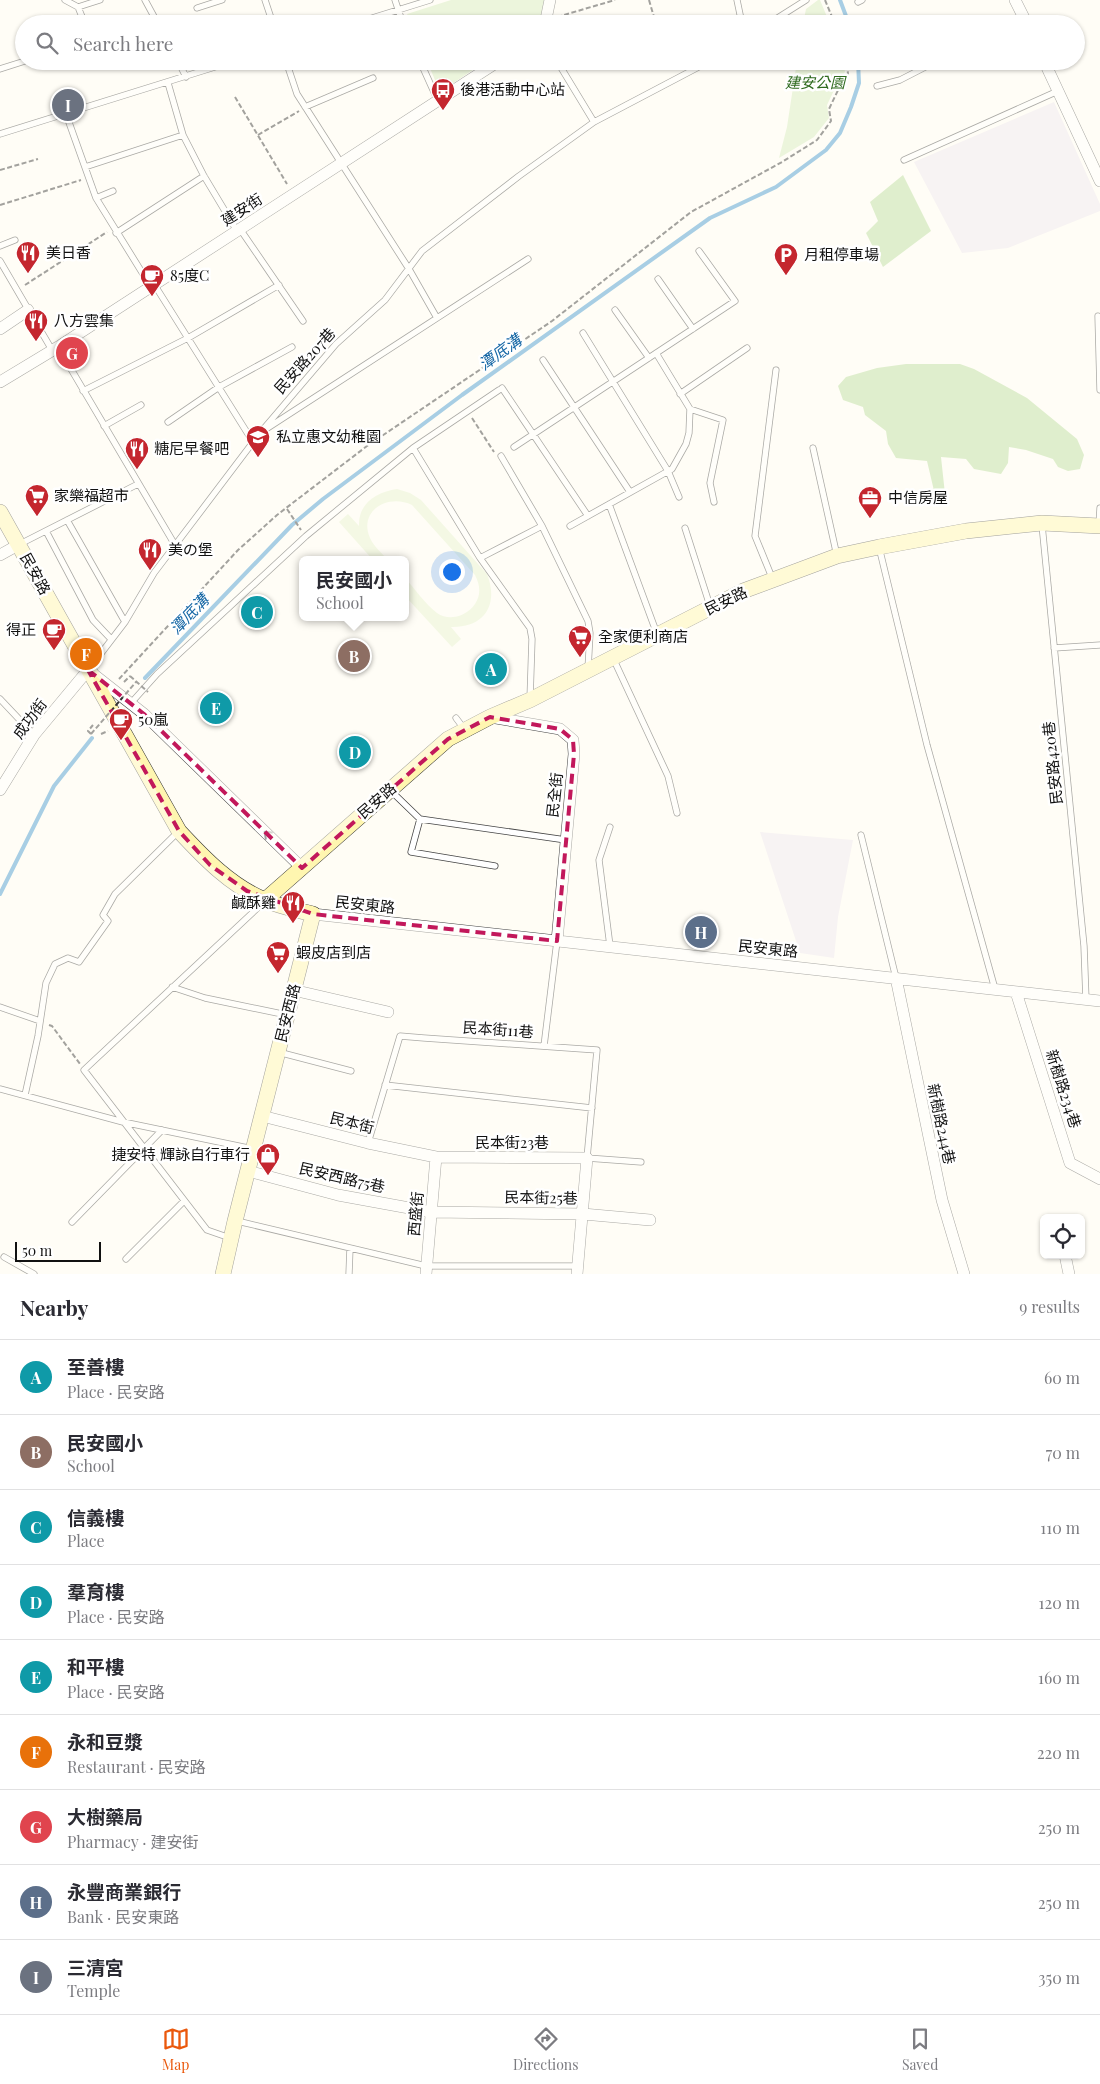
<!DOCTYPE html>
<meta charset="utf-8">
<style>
body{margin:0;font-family:"Playfair Display","Noto Sans TC","Noto Sans JP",serif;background:#f7f7f7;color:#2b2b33}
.controls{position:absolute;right:15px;bottom:15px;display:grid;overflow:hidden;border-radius:8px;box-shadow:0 1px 4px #0004}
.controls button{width:45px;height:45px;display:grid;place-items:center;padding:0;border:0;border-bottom:1px solid #e1e1e2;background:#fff;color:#2b2b33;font:25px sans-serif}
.scale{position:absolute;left:15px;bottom:12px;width:86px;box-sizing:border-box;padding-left:5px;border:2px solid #111;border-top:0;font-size:14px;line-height:18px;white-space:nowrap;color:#111;-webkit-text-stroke:4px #fff;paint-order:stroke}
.you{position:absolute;left:451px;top:571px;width:18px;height:18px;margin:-12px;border:4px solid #fff;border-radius:50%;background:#1a73e8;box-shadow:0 0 0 8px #1a73e833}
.badge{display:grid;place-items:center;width:32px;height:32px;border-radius:50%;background:#ea580c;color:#fff;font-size:16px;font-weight:700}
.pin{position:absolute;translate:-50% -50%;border:2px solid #fff;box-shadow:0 1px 5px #0006}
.popup{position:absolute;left:299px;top:556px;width:110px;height:65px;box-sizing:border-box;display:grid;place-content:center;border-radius:8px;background:#fff;filter:drop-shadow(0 1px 4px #0005);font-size:16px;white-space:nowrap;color:#7c7c81}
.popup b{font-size:19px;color:#2b2b33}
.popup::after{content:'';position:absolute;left:50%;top:100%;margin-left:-10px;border:10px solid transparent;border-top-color:#fff}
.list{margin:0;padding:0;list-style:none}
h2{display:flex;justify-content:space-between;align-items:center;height:65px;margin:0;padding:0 20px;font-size:21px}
h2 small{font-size:16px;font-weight:400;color:#7c7c81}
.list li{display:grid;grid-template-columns:32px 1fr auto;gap:15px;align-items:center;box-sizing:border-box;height:75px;padding:0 20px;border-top:1px solid #e1e1e2}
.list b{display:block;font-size:19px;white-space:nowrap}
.list p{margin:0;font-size:16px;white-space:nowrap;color:#7c7c81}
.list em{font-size:16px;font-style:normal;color:#7c7c81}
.icon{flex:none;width:28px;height:28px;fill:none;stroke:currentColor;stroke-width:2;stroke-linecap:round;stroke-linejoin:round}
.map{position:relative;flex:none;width:1100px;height:1274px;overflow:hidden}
.search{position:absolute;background:#fff;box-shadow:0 1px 4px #0004;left:15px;right:15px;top:15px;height:55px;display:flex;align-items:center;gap:12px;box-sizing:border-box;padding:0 18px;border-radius:28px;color:#7c7c81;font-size:19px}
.sheet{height:740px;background:#fff}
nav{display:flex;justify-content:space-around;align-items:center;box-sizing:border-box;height:70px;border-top:1px solid #e1e1e2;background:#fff;font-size:14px;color:#7c7c81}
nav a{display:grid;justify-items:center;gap:2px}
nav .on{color:#ea580c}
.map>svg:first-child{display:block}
.industrial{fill:#eee6ef}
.green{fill:#d5ebbd}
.forest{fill:#b9dc9c}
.pitch{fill:#e6f2cf}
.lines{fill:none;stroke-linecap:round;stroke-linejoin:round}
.stream{stroke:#3f96cf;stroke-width:4}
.lane-casing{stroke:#444;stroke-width:7}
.street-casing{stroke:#444;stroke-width:12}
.secondary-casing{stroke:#333;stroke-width:16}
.path{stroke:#333;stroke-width:2;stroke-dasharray:5 2.5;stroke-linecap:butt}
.lane{stroke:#fff;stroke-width:5.5}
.street{stroke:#fff;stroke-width:11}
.secondary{stroke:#fff6b0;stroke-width:15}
.path-bridge{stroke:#333;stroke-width:2;stroke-dasharray:5 2.5;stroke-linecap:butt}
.oneway{stroke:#a0a0a0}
.marked{fill:none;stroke:#c2185b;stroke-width:4;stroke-dasharray:10 6;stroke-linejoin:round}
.labels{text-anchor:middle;stroke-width:5;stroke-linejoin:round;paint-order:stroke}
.park-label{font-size:15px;font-style:italic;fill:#2f6b1f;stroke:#fff}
.poi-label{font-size:15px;fill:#111;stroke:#fff;text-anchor:start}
.street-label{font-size:15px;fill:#111;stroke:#fff}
.water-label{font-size:16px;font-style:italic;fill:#1768a6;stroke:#fff}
</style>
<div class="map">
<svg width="1100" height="1274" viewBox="0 0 1100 1274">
<rect width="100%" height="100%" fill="#fffdf5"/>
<path class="industrial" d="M1054,102l46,102v7l-92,37 -46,5 -48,-91z
M760,832l93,8 -15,77 -4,41 -34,-5z"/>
<path class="green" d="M451,0h94l-3,17 -4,7h-127l-4,-10z
M818,0h2l10,24h-27l3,-15z
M427,61h59l-46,31z
M797,61h46l2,11 -7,10 -11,23 2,13 -15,19 -35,21 8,-31z"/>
<path class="forest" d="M903,175l28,56 -48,36 -17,-34 12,-12 -8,-19z
M906,364h54l14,5 53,29 50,41 7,16 -4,14 -12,2 -10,-4 -5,-8 -27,-9 -17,-3 -1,16 -7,11 -27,-5 -8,-10 -25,-2 4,37 -10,1 -8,-34 -31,-3 -8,-14 -2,-13 -21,-16 -2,-8 -20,-7 -5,-14 8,-9 31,-9z"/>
<path class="pitch" d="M397,489l13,4 11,7 66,74c12,30 -2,54 -36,53l10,12 -9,8 -47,-51v-18c10,11 20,26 32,35 16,11 39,-1 42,-19 1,-7 -1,-13 -4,-19l-63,-70c-24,-12 -54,6 -42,33 4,9 12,15 18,22h-15l-34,-38 9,-8 11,12c-1,-23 18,-34 38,-37z"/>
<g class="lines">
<path class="stream" d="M840,0l9,24
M145,678l147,-153 31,-26 139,-104 248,-177 66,-31 50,-37 14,-17 11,-26 8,-24 -1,-22
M0,894l54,-108 38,-48"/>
<g class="lane-casing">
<path id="lane" d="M65,0l13,7 22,-7
M145,0l13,24
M265,0l8,24
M395,0l8,24
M737,0l5,24
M858,2l4,-2
M78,7l7,17
M197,8l25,-8
M353,24l77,-24
M768,24l38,-24
M1013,24l11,-6
M178,61l8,16
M286,61l11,33 112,175 28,49
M420,61l18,40
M557,61l37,61
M691,61l14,4
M0,69l25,-8
M168,83l15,52 21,41 33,55
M877,86l23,-6 37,-19
M305,107l68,-29
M66,114l30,84 55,89
M0,134l234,-73
M904,160l154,-69
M85,167l98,-32
M96,198l17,-7
M240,229l63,92
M116,233l88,-57
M0,246l15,-6
M0,261l52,89
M658,279l35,50
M154,284l99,158
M615,310l34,48
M1098,316l2,74
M583,333l85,138 11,26
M58,347l117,198
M543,360l87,132
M502,388l86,128
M83,391l105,-53 91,-53
M680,394l67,-46
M690,409l33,11 -13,63 4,19
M168,422l51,-35 73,-40
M104,426l37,-21
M266,429l262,-170
M514,447l221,-146 -36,-50
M413,448l67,110 50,70 2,11 -2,60
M813,448l24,108
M501,456l41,70 46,95 2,12 -2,36
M609,504l48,130
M67,520l58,102
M1042,525l42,421 2,54
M1099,525l1,-17
M570,526l102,-57 14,-25 3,-11 1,-24 -34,-56
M685,528l25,78
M46,531l47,89 18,19
M20,544l118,-60
M879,547l48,198 68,244
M480,558l62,-32
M773,580l-18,-44 21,-166
M1054,648l46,-3
M613,658l55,118 9,37
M89,669l36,-47 29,-49 106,-140 76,-89 49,-44 37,-49 97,-75 75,-54 116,-61
M0,699l34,36
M131,703l26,-29 149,-138 107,-88 86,-58
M456,718l9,12
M391,791l29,28 146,21
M420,819l-9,33 84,14
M861,835l35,143
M610,946l-11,-86 11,-33
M172,987l33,11 82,17
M0,1007l40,14
M544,1046l13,-105
M278,1052l73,19
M385,1085l207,23
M0,1089l123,33 130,27
M25,1095l13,-59 8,-53 9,-19 13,-6 11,4 29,-41 -5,-6 12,-21 64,-63
M368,1143l32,-107 24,2 173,12 -10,108 54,4
M237,1221l189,45h152
M72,1222l90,-92
M230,1238l-23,-8 -123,-160 180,-168
M4,1257l30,17
M126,1259l58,-58
M349,1274l1,-26"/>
</g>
<g class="street-casing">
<path id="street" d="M1015,0l12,24
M545,24l5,-24
M1044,61l56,120
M0,329l28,-19
M0,382l58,-35 441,-286
M0,555l18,-10
M490,717l70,12 13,11 1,14 -17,187
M0,790l34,-55 54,-65 56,44 158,154
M313,914l787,87
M896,978l46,222 22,74
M293,990l95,22
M1016,992l54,171 30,16
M262,1116l106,27 68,14 151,1 -10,116
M248,1171l90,24 93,17 152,2 67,6
M1065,1255l4,19
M426,1274l10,-117"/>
</g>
<g class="secondary-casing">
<path id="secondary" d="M0,512l179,319c25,27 52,55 86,69 15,7 33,10 48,14l-78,307 -12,53
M265,900l183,-161 42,-22 40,-17 213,-109 94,-35 42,-9 87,-16 76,-8 58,3"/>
</g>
<path class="path" d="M649,0l7,24
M825,0l10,24
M557,17l58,-17
M571,68l24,-7
M235,97l52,87
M258,135l41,-24
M0,170l38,-11
M0,205l81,-25
M25,285l82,-53
M472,418l22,34
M287,509l14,21
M119,679l119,-129 39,-35 90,-69 185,-125 139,-109 91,-50 35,-22 14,-19 -2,-12 12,-25 7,-9 -1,-14
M124,682l6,-6
M91,734l-3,-3 5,-6
M101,734l7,-3
M49,1025l3,1 28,38"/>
<use href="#lane" class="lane"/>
<use href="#street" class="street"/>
<use href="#secondary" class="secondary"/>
<path class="path-bridge" d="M130,676l18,16
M91,734l45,-52"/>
</g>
<defs><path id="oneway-chevron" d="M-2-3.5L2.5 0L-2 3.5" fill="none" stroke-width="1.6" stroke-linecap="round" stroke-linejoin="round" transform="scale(1.25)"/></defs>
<use class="oneway" href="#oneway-chevron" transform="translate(267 834) rotate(-136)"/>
<path d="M0 0H1100V1274H0ZM88,670l56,44 158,154 146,-129 42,-22 70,12 13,11 1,14 -17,187 -244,-27 -66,-23 -37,-26 -31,-34z" fill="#fffdf5" fill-opacity=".55" fill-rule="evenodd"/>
<path class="marked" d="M88,670l56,44 158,154 146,-129 42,-22 70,12 13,11 1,14 -17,187 -244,-27 -66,-23 -37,-26 -31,-34z"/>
<defs>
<g id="bus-pin" transform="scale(1.25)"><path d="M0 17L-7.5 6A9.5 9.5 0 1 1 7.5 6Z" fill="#c4262e" stroke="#fff"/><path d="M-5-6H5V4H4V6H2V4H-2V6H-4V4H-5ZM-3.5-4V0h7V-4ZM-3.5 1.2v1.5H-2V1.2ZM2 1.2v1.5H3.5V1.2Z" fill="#fff"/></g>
<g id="restaurant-pin" transform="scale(1.25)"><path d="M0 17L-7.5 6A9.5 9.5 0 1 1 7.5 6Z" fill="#c4262e" stroke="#fff"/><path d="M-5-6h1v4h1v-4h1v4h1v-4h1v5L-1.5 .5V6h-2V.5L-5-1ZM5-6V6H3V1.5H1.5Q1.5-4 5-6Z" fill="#fff"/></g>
<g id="parking-pin" transform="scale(1.25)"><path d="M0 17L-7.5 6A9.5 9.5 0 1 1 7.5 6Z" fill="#c4262e" stroke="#fff"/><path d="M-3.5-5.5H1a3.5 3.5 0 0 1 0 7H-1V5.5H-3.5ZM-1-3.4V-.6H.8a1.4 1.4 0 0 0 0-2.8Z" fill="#fff"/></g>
<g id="cafe-pin" transform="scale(1.25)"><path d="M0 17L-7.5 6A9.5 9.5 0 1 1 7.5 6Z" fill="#c4262e" stroke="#fff"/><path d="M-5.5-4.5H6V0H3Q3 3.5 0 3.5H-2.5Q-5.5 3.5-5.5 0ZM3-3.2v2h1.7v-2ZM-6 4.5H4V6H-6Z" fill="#fff"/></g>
<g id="school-pin" transform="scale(1.25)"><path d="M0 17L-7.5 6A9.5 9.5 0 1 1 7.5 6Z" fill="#c4262e" stroke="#fff"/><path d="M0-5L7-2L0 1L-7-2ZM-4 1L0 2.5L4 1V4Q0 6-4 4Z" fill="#fff"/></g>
<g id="supermarket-pin" transform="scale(1.25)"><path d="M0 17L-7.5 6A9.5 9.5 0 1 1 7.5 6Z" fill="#c4262e" stroke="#fff"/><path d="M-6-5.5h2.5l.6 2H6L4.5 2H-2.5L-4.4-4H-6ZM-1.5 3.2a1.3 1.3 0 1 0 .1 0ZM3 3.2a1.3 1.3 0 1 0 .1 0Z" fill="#fff"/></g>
<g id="office-pin" transform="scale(1.25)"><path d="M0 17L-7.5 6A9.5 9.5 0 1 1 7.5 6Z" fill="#c4262e" stroke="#fff"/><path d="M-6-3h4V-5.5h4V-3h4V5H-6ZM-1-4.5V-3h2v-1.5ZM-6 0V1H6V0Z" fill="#fff"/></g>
<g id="shop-pin" transform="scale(1.25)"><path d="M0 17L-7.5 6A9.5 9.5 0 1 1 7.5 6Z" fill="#c4262e" stroke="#fff"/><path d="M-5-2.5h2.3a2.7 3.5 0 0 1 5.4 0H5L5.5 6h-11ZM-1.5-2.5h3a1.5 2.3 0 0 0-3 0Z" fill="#fff"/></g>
</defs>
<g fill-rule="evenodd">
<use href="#bus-pin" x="443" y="90"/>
<use href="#restaurant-pin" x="28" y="253"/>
<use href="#parking-pin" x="786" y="255"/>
<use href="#cafe-pin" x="152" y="276"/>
<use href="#restaurant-pin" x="36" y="321"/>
<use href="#school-pin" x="258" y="437"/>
<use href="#restaurant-pin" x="137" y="449"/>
<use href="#supermarket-pin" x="37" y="496"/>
<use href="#office-pin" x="870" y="498"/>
<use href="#restaurant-pin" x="150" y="550"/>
<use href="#cafe-pin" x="54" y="630"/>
<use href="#supermarket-pin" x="580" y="637"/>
<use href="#cafe-pin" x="121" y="720"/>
<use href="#restaurant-pin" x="293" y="903"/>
<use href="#supermarket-pin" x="278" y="953"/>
<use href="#shop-pin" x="268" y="1155"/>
</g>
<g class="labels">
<g class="park-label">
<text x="815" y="88">建安公園</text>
</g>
<g class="poi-label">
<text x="460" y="95">後港活動中心站</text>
<text x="46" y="258">美日香</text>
<text x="804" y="260">月租停車場</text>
<text x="170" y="281">85度C</text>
<text x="54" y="326">八方雲集</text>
<text x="276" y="442">私立惠文幼稚園</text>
<text x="154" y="454">糖尼早餐吧</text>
<text x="54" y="501">家樂福超市</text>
<text x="888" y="503">中信房屋</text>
<text x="168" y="555">美の堡</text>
<text x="36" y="635" text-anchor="end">得正</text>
<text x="598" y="642">全家便利商店</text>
<text x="138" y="725">50嵐</text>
<text x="276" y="908" text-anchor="end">鹹酥雞</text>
<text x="296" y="958">蝦皮店到店</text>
<text x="250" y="1160" text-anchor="end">捷安特 輝詠自行車行</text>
</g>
<g class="street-label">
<text transform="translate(242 210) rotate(-33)" y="5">建安街</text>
<text transform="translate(305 361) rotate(-48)" y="5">民安路207巷</text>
<text transform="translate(35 574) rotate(61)" y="5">民安路</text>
<text transform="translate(726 601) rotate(-26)" y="5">民安路</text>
<text transform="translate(30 719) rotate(-53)" y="5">成功街</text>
<text transform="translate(1053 763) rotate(-96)" y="5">民安路420巷</text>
<text transform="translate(555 795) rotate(-84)" y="5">民全街</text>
<text transform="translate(377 801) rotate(-41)" y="5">民安路</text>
<text transform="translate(365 905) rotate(6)" y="5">民安東路</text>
<text transform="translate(768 949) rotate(6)" y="5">民安東路</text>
<text transform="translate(288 1013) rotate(-76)" y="5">民安西路</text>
<text transform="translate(498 1030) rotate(4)" y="5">民本街11巷</text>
<text transform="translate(1063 1089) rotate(72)" y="5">新樹路234巷</text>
<text transform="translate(352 1123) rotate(14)" y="5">民本街</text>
<text transform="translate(941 1124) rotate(78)" y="5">新樹路244巷</text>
<text x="512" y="1148">民本街23巷</text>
<text transform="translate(342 1178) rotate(13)" y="5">民安西路75巷</text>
<text transform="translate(541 1198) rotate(1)" y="5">民本街25巷</text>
<text transform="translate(416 1214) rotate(-85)" y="5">西盛街</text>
</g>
<g class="water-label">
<text transform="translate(500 352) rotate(-36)" y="6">潭底溝</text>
<text transform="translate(189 614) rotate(-46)" y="6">潭底溝</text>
</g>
</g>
</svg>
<div class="controls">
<button><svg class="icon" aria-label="locate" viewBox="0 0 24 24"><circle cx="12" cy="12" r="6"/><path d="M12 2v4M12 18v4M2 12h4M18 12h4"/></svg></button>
</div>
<div class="scale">50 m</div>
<div class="you"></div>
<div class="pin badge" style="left:491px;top:669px;background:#0f9aa8">A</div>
<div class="pin badge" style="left:354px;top:656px;background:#8d6e63">B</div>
<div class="popup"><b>民安國小</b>School</div>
<div class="pin badge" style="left:257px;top:612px;background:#0f9aa8">C</div>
<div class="pin badge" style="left:355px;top:752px;background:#0f9aa8">D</div>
<div class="pin badge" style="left:216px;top:708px;background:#0f9aa8">E</div>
<div class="pin badge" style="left:86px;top:654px;background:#e8710a">F</div>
<div class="pin badge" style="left:72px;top:353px;background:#e0444e">G</div>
<div class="pin badge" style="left:701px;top:932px;background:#5c6f8a">H</div>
<div class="pin badge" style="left:68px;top:105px;background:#6b7280">I</div>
<div class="search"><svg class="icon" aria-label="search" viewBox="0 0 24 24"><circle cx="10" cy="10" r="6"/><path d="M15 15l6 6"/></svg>Search here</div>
</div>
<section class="sheet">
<h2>Nearby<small>9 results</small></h2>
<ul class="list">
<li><span class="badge" style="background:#0f9aa8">A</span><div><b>至善樓</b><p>Place · 民安路</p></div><em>60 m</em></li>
<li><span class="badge" style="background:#8d6e63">B</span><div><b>民安國小</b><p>School</p></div><em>70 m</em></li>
<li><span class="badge" style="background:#0f9aa8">C</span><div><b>信義樓</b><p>Place</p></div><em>110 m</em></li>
<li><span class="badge" style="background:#0f9aa8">D</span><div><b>羣育樓</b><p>Place · 民安路</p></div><em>120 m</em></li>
<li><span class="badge" style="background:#0f9aa8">E</span><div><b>和平樓</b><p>Place · 民安路</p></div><em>160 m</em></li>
<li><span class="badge" style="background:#e8710a">F</span><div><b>永和豆漿</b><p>Restaurant · 民安路</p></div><em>220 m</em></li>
<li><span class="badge" style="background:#e0444e">G</span><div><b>大樹藥局</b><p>Pharmacy · 建安街</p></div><em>250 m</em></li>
<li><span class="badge" style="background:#5c6f8a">H</span><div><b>永豐商業銀行</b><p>Bank · 民安東路</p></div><em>250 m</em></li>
<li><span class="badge" style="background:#6b7280">I</span><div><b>三清宮</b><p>Temple</p></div><em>350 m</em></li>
</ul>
</section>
<nav>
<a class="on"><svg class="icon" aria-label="map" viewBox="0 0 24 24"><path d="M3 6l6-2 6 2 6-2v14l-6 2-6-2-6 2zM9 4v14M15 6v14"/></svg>Map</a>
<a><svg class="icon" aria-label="directions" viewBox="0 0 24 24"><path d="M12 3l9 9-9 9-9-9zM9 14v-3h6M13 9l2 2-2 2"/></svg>Directions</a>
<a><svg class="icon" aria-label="saved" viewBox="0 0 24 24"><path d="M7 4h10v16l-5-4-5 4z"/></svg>Saved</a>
</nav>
